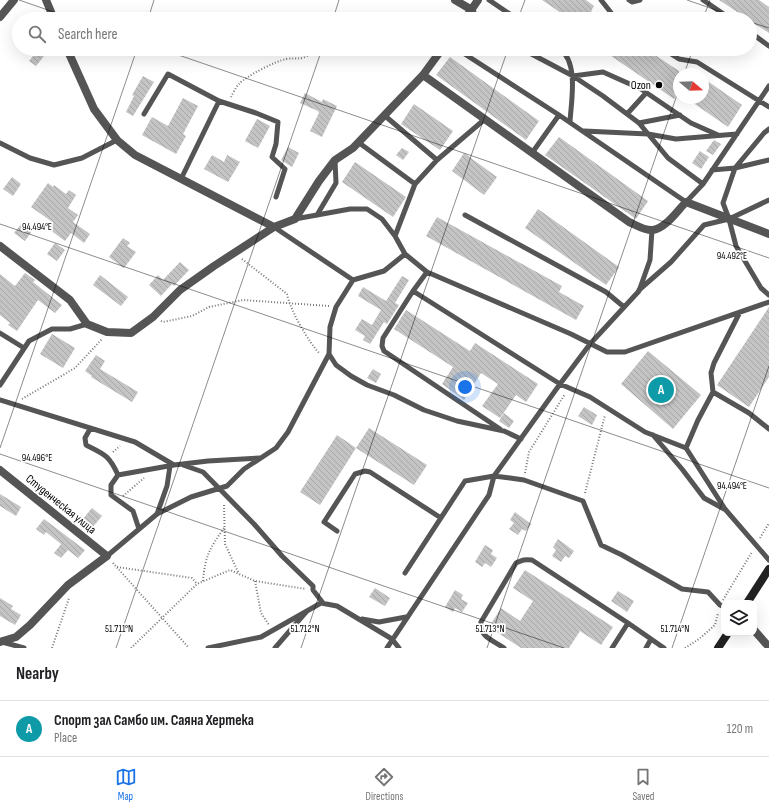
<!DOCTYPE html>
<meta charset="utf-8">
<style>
body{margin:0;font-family:"Sofia Sans Condensed",sans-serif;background:#f6f6f6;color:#202124}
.controls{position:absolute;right:12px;bottom:12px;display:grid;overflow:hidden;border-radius:8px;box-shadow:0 4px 16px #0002}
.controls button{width:36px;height:36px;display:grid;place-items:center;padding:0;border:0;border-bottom:1px solid #e0e0e0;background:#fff;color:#202124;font:20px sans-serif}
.compass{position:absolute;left:673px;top:68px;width:36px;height:36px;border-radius:50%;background:#fff;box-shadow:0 4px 16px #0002;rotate:109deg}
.you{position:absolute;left:465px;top:387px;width:14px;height:14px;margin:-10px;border:3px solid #fff;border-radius:50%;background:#1a73e8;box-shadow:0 0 0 6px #1a73e833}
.badge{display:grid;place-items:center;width:26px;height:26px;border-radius:50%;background:#1a73e8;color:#fff;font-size:13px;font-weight:700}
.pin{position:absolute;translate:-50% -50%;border:2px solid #fff;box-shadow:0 1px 4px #0006}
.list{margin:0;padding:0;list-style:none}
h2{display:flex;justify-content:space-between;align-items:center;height:52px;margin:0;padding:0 16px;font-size:17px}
h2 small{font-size:13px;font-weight:400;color:#757577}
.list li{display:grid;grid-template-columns:26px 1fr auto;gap:12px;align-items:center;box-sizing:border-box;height:56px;padding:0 16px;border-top:1px solid #e0e0e0}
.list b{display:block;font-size:15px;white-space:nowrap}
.list p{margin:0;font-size:13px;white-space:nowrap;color:#757577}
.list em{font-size:13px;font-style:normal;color:#757577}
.icon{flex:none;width:22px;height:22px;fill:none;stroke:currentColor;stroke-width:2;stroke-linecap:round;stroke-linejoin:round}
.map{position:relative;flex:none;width:769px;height:648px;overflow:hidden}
.search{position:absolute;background:#fff;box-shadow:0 4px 16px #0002;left:12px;right:12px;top:12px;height:44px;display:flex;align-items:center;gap:10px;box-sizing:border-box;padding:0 14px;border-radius:22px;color:#757577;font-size:15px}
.sheet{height:108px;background:#fff}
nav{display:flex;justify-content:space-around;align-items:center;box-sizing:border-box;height:56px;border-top:1px solid #e0e0e0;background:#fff;font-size:11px;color:#757577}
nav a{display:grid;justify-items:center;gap:2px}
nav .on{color:#1a73e8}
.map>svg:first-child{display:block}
.building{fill:url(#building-back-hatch)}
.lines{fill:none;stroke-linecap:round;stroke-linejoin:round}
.path{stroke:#777;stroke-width:2;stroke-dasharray:1 2;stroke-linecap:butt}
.lane{stroke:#555;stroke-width:5}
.street{stroke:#555;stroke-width:8}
.secondary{stroke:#222;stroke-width:8}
.ticks{fill:none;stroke:#000;stroke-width:1;stroke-opacity:0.45}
.poi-dot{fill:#000;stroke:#fff;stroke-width:1.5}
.labels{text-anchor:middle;stroke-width:3.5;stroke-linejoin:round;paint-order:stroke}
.poi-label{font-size:12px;fill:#000;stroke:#fff;text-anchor:end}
.street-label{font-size:12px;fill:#000;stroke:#fff}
.ticks-label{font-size:10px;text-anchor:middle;fill:#000;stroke:#fff;stroke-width:3.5;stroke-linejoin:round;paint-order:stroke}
</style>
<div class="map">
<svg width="769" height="648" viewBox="0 0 769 648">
<defs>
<pattern id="building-back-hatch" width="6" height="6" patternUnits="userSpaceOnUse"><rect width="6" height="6" fill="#c4c4c4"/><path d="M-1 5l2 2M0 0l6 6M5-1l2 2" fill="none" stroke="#a7a7a7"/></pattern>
</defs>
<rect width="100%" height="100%" fill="#fff"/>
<path class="building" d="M542,0h44l8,6 -3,5 11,8h-32z
M719,0h40l10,7v26l-19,-12v-2h-2z
M601,49h45l33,22v21l-5,7z
M37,51l7,5 -8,10 -7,-5z
M450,57l89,64 -13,19 -90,-65z
M143,76l11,6 -21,34 -7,-4 8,-16 -2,-1z
M703,78l39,27 -14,22 -42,-29h17z
M305,93l17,9 1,-3 14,7 -15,31 -12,-6 9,-18 -1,-2 -18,-8z
M183,98l15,8 -15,28 3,2 -10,18 -34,-19 10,-18 16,9z
M414,104l39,27 -13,19 -39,-26z
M257,119l13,7 -12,22 -13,-7z
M559,137l89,64 -12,18 -91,-64z
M714,140l7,4 -8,11 -7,-4z
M288,147l11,6 -7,14 -11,-7z
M402,148l7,4 -6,8 -7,-5z
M700,151l9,6 -8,12 -9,-6z
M464,153l33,24 -13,18 -32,-24z
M212,155l12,7 3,-7 13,7 -12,20 -24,-13z
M355,162l51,35 -13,20 -51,-35z
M12,177l9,7 -8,12 -10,-7z
M48,183l5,4 1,-2 12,9 3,-4 7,5 -8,13 10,7 -5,7 17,12 -6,9 -13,-10 -6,8 -19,-14 5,-6 -20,-14z
M538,209l81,58 -13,18 -81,-57z
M437,217l125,69 -3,6 25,14 -8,14 -150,-84z
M22,223l10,8 -7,10 -11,-8z
M123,238l7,5 -3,3 9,6 -12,16 -15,-11z
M55,243l10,7 -8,11 -10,-7z
M180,262l9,8 -15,16 -2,-2 -11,12 -12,-11 9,-10 5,5z
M25,273l10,7 -2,2 29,23 -7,8 -17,-13 -21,31 -9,-6 2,-2 -10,-8v-41l15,12z
M100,275l28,22 -7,9 -28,-21z
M402,276l7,4 -14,23 4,2 -12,19 -3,-2 -14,22 -7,-4 2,-4 -10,-6 7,-11 10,6 9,-15 -23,-14 5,-9 23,14z
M769,307v70l-20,30 -32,-22z
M406,310l64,41 5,-8 63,41 -12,18 -10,-7 -16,23 -18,-12 16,-22 -17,-11 -17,27 -22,-16 11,-17 -59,-38z
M52,334l23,14 -12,20 -23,-14z
M648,351l53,44 -28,34 -52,-45z
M96,355l9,6 -5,8 38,23 -6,10 -41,-25 1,-1 -7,-5z
M373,369l8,5 -5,9 -9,-5z
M584,407l13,8 -5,10 -14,-9z
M504,413l10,8 -5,7 -10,-7z
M369,428l58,37 -13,20 -58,-37z
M337,435l19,13 -36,57 -20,-13z
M0,494l21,13 -5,9 -16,-10z
M92,508l10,8 -10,12 -10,-8z
M515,512l16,12 -5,7 -4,-2 -4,6 -9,-6 5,-6 -4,-3z
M44,519l41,31 -7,8 -10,-8 -7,8 -7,-5 7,-9 -15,-12 -2,3 -8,-6z
M558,539l16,12 -5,7 -4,-2 -4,6 -9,-6 4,-6 -3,-3z
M485,545l8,5 -2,4 6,4 -6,9 -6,-4 -3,4 -7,-5z
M525,570l88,57 -12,18 -21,-14 -11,17h-48l-32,-21 12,-19 19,13 13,-20 -20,-13z
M375,588l15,10 -5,8 -16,-9z
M455,590l8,5 -2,4 7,4 -6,9 -7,-4 -2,4 -8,-5z
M618,591l16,10 -7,11 -16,-11z
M0,598l13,8 -2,3 10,6 -6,10 -15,-9z"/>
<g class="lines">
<path class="path" d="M231,97c2,-4 5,-10 8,-13 7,-8 37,-23 47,-25 13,-2 18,3 28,-10
M242,259l45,35c3,16 22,49 33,60
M161,321l2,1 29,-6 17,-9 34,-7 86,6
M22,399l53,-31 27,-29
M113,452l7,-6
M525,473l4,-21 36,-58
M585,493l20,-78
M123,496l21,-18
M224,505l1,39 14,30
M760,538l9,-15
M113,563l76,85
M117,567l75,11 5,6
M203,581c2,-25 7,-33 21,-53
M255,581l6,32 8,12
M723,600l29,-48
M52,648l17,-50
M131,648l66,-64 33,-14 25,11 51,8
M685,648l14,-9 16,-14 3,-12"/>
<path class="lane" d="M489,0l28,19
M601,0l15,19
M629,0l3,2 8,-2
M703,0l28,19
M472,10l7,9
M750,32l19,14
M457,49l102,66 127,87 17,-18 66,-98
M522,49l51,27 30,20 36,27 29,35 35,26
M560,49c19,14 11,53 10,73
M663,49l16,10 18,3 72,45
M573,76l30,-4 38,17 50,34 27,12
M219,101l37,12 22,9 -2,22 -4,13 13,12 -9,28
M144,114l24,-40 51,27 -38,78
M627,114l19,-21
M384,115l53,45
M639,123l41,-8
M769,129l-5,4 -29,35 -12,35 6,16 40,-19
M584,131l64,3 28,5 61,-5
M358,142l57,42
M0,143l30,15 24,7 28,-7 35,-18
M532,153l27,-38
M712,170l23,-2 34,-8
M317,215l19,-32 -1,-23
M465,215l141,77 18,15
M295,219l55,-10h17l15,10 13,17 10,18 22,18 144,62 36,18h18l144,-50
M274,227l79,53 31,-9 21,-17
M395,236l20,-52 22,-24 48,-41
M427,272l-14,19 -30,47 -1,8 2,5 116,78
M353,280l-17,27 -6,20 -1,27 7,11 15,11 16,9 27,10 30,15 33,11 47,10 17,8
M639,290l32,-28 33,-37 25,-6 7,27 25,42 8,7
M413,291l147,93 30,13 55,35 41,16 39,61 44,51
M740,312l-26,51 -3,10 2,19 36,21 20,16
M0,333l24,15
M0,385l29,-44 23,-12h18l17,-5
M0,400l135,42 39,23 34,-4 52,-3
M90,429l-5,9 1,7c18,9 23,10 32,30
M653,435l29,34 22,29 20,11
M686,448l12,-28 15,-28
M183,465l20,7 51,52 28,32 31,30v4l10,13
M157,514l10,-28 3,-20
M139,529l-6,-18 -22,-16v-10l7,-10 56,-10
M337,531l-13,-9 31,-48 10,-3 5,1 71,46
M107,556l50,-42 34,-17 36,-11 17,-17 32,-21 12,-16 41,-78
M405,573l60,-92 29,-5 16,2 14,2 59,21 18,44 21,10 60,34 26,3 12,13 4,2
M362,619l17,3 27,-5
M2,642l22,6
M208,648l53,-11 60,-34 16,3 55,33 7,9
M275,648l31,-36
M387,648l102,-153 5,-19 66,-92 30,-40 49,-53 11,-31 2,-30
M504,648c-10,-7 -26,-12 -23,-26l35,-59c6,-3 9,-4 16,-3l96,63 36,25
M612,648l16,-25
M646,648l5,-9"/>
<path class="street" d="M46,0l8,19
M455,0l17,10
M0,17l14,-17
M465,19l13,-19
M67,49l27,60 23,31 18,15 139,72
M423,75l206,147c7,3 16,9 24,8 13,-2 24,-19 33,-28l83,32
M0,246l70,54 17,24 20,8 24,1 22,-16 27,-27 34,-24 60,-39 21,-8 24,-38 16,-21 18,-12 70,-73 19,-26
M0,470l107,86 -39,29 -38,40 -14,12 -16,5
M754,630l15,17"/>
<path class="secondary" d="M747,603l22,-34
M718,648l10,-15"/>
</g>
<path class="ticks" d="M19,0l55,19M687,0l55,19M148,19l6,-19M333,19l6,-19M518,19l7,-19M703,19l7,-19M750,22l19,6M161,49l608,209M684,74l9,-25M0,224l769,264M0,448l137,-399M0,454l564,194M116,648l206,-599M301,648l207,-599M487,648l192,-559M672,648l97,-282"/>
<circle class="poi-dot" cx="659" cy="85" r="4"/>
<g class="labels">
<g class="poi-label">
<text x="651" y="89">Ozon</text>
</g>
<g class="street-label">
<text transform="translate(61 504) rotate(39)" y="4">Студенческая улица</text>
</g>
</g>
<g class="ticks-label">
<text x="37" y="230">94.494°E</text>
<text x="732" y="259">94.492°E</text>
<text x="37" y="461">94.496°E</text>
<text x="732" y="489">94.494°E</text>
<text x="119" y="632">51.711°N</text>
<text x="305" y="632">51.712°N</text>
<text x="490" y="632">51.713°N</text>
<text x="675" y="632">51.714°N</text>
</g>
</svg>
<div class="controls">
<button><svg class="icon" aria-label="layers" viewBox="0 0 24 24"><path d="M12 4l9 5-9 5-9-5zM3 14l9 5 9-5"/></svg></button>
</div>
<svg class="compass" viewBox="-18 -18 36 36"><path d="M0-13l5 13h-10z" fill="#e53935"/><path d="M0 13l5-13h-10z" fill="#757577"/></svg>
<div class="you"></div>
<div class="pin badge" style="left:661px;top:390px;background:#0f9aa8">A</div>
<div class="search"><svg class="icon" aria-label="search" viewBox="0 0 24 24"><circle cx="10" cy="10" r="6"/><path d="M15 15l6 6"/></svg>Search here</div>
</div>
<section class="sheet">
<h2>Nearby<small></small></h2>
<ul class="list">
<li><span class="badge" style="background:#0f9aa8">A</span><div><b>Спорт зал Самбо им. Саяна Хертека</b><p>Place</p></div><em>120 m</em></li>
</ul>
</section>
<nav>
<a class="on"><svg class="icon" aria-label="map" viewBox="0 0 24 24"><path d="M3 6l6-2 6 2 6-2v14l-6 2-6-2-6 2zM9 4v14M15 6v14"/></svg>Map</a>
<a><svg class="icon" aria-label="directions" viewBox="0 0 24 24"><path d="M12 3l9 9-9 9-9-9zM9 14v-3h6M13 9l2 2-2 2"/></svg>Directions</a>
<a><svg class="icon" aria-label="saved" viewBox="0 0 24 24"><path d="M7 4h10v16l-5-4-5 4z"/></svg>Saved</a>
</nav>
